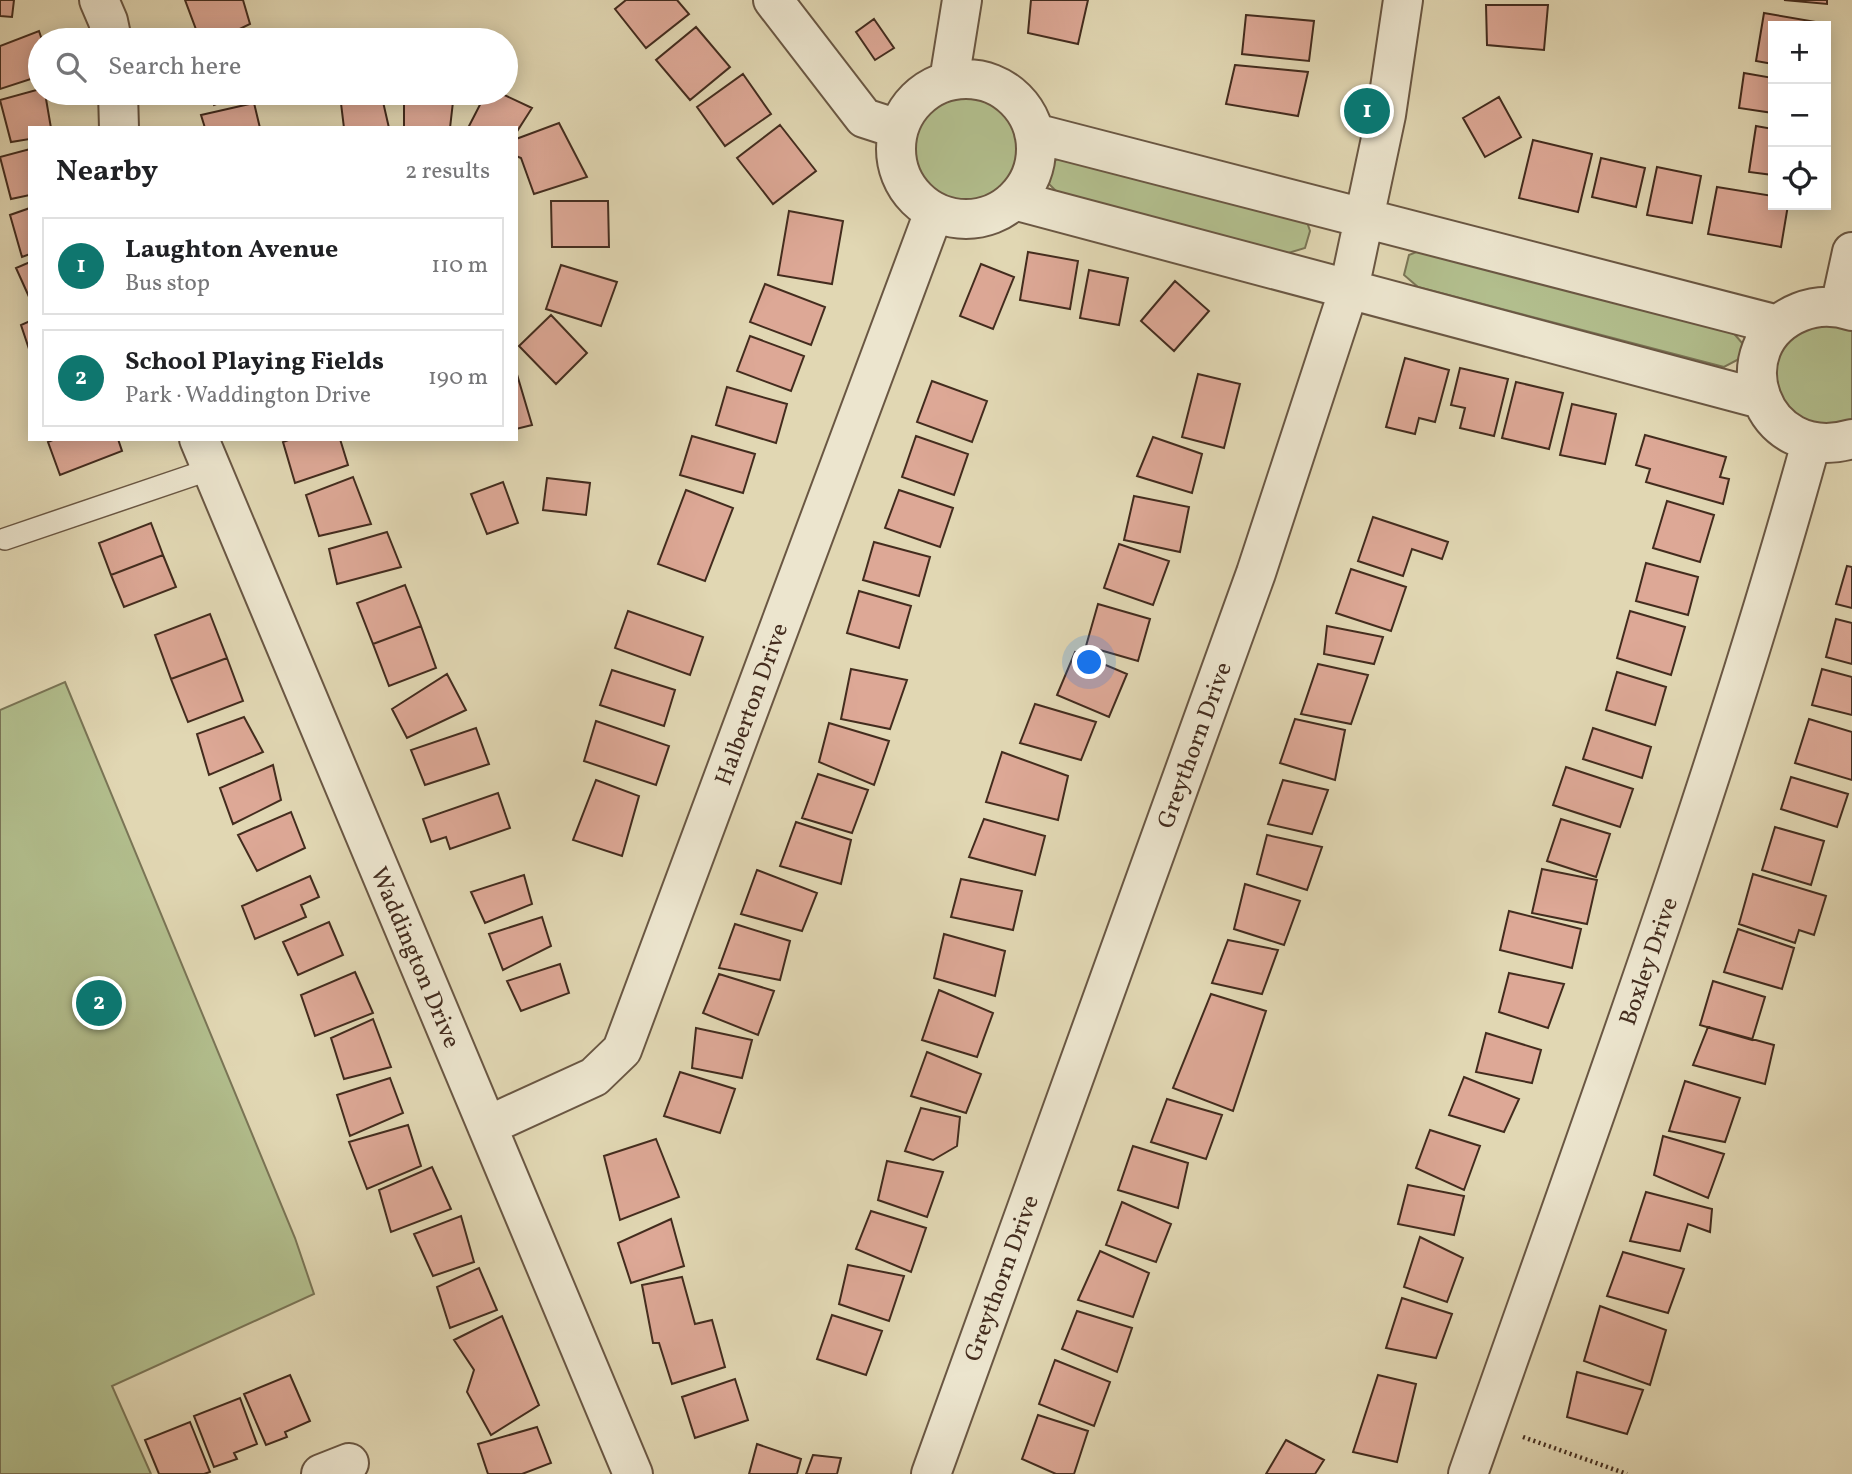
<!DOCTYPE html>
<meta charset="utf-8">
<style>
body{margin:0;font-family:Vollkorn,serif;background:#f6f6f6;color:#202124}
.controls{position:absolute;right:21px;top:21px;display:grid;overflow:hidden;border-radius:0px;box-shadow:0 4px 18px #0003}
.controls button{width:63px;height:63px;display:grid;place-items:center;padding:0;border:0;border-bottom:2px solid #e0e0e0;background:#fff;color:#202124;font:35px sans-serif}
.you{position:absolute;left:1090px;top:663px;width:24px;height:24px;margin:-18px;border:5px solid #fff;border-radius:50%;background:#1a73e8;box-shadow:0 0 0 10px #1a73e833}
.badge{display:grid;place-items:center;width:46px;height:46px;border-radius:50%;background:#0f766e;color:#fff;font-size:23px;font-weight:700}
.pin{position:absolute;translate:-50% -50%;border:4px solid #fff;box-shadow:0 2px 7px #0006}
.list{margin:0;padding:0;list-style:none}
h2{display:flex;justify-content:space-between;align-items:center;height:91px;margin:0;padding:0 28px;font-size:30px}
h2 small{font-size:23px;font-weight:400;color:#757577}
.list li{display:grid;grid-template-columns:46px 1fr auto;gap:21px;align-items:center;box-sizing:border-box;height:98px;margin:0 14px 14px;padding:0 14px;border:2px solid #e0e0e0;border-radius:0px}
.list b{display:block;font-size:26px;white-space:nowrap}
.list p{margin:0;font-size:23px;white-space:nowrap;color:#757577}
.list em{font-size:23px;font-style:normal;color:#757577}
.icon{flex:none;width:38px;height:38px;fill:none;stroke:currentColor;stroke-width:2;stroke-linecap:round;stroke-linejoin:round}
.map{position:relative;flex:none;width:1852px;height:1474px;overflow:hidden}
.search{position:absolute;background:#fff;box-shadow:0 4px 18px #0003;left:28px;top:28px;width:490px;height:77px;display:flex;align-items:center;gap:18px;box-sizing:border-box;padding:0 24px;border-radius:38px;color:#757577;font-size:26px}
.panel{position:absolute;background:#fff;box-shadow:0 4px 18px #0003;left:28px;top:126px;width:490px;height:315px;border-radius:0px}
.map>svg:first-child{display:block}
.green{fill:#b2be8d;stroke:#7a7556;stroke-width:2}
.building{fill:#dda896;stroke:#432c1e;stroke-width:2}
.lines{fill:none;stroke-linecap:round;stroke-linejoin:round}
.service-casing{stroke:#6a5743;stroke-width:24}
.minor-casing{stroke:#6a5743;stroke-width:42}
.path{stroke:#432c1e;stroke-width:4.5;stroke-dasharray:2 3.5;stroke-linecap:butt}
.service{stroke:#ece5ce;stroke-width:21}
.minor{stroke:#ece5ce;stroke-width:38}
.labels{text-anchor:middle;stroke-width:7;stroke-linejoin:round;paint-order:stroke}
.street-label{font-size:24px;fill:#432c1e;stroke:#ece5ce}
</style>
<div class="map">
<svg width="1852" height="1474" viewBox="0 0 1852 1474">
<rect width="100%" height="100%" fill="#e1d7b3"/>
<filter id="stains"><feTurbulence type="fractalNoise" baseFrequency=".00286" numOctaves="4"/><feColorMatrix values="0 0 0 0 .2 0 0 0 0 .09 0 0 0 0 .02 0 0 0 .5 -.17"/></filter>
<radialGradient id="worn" r=".72"><stop offset=".6" stop-color="#630" stop-opacity="0"/><stop offset="1" stop-color="#630" stop-opacity=".3"/></radialGradient>
<path class="green" d="M915 149a51 51 0 1 1 102 0a51 51 0 1 1-102 0Z
M1065,155l240,61 5,15 -5,17 -20,6 -225,-59 -14,-14 3,-17z
M1421,250l309,79 13,15 -4,15 -15,8 -306,-80 -14,-12 5,-20z
M1829,323l23,6v92c-8,2 -18,7 -26,6 -51,-3 -69,-74 -23,-98 7,-4 18,-4 26,-6z
M65,682l230,556 19,56 -202,92 39,88h-151v-764z"/>
<path class="building" d="M0,0h14l-2,17 -12,-1z
M185,0h58l7,24 -33,16h-17z
M626,0h51l12,14 -43,34 -31,-39z
M1031,0h57l-10,44 -50,-11z
M1784,0h43v4z
M1486,5h62l-4,45 -57,-5z
M1764,13l58,10v3h-49v38l-17,-3z
M1246,15l68,6 -5,40 -67,-7z
M874,19l20,29 -19,12 -19,-28z
M696,27l34,40 -40,33 -34,-40z
M39,31l3,9h-2v36l-40,13v-43z
M1235,65l73,7 -10,44 -72,-12z
M1744,73l29,5v35l-34,-5z
M743,74l28,40 -46,32 -28,-39z
M40,89v4h5l6,35h-21v11l-19,3 -11,-42z
M209,93h37l-32,12z
M353,93h28l8,35h-45l-4,-33z
M404,93h50l-4,35h-46z
M486,93h14l32,15 -16,25v-5h-48z
M1499,97l22,40 -36,20 -22,-39z
M254,103l6,25h-55l-4,-13z
M559,123l28,54 -53,17 -13,-36 -5,-2v-17z
M780,125l36,46 -43,33 -36,-46z
M1756,126l17,3v46l-24,-3z
M1533,140l59,14 -14,58 -59,-14z
M30,149v46l-19,4 -11,-42z
M1601,158l44,10 -9,39 -44,-10z
M1657,167l44,9 -9,47 -45,-8z
M1717,187l56,9v9h15l-7,42 -73,-13z
M551,201h57l1,46h-57z
M30,208v46l-8,3 -12,-42z
M789,211l54,10 -11,63 -54,-9z
M1028,252l50,9 -8,48 -50,-9z
M30,262v37l-14,-31z
M981,264l33,13 -21,52 -33,-13z
M561,265l56,17 -16,44 -55,-17z
M1089,270l39,8 -9,47 -39,-7z
M1175,281l34,30 -35,40 -33,-30z
M765,284l60,23 -14,38 -61,-23z
M551,315l36,38 -31,31 -37,-38z
M30,321v31l-9,-27z
M750,336l54,20 -13,35 -54,-20z
M1405,358l44,12 -14,52 -16,-4 -4,16 -29,-7z
M1460,368l48,11 -14,57 -34,-8 5,-20 -14,-3z
M516,371l16,54 -16,4z
M1198,374l42,10 -16,64 -42,-11z
M932,381l55,20 -15,41 -55,-20z
M1516,382l47,11 -14,56 -47,-11z
M727,387l60,17 -11,39 -60,-18z
M1572,404l44,10 -11,50 -45,-9z
M1645,435l81,22 -6,20 9,2 -6,25 -77,-22 4,-13 -14,-4z
M692,436l63,18 -12,39 -63,-18z
M916,436l52,18 -14,41 -52,-18z
M1153,437l49,17 -10,39 -55,-17z
M55,439h63l4,12 -62,24 -12,-33z
M291,439h49l8,26 -53,18 -12,-41z
M353,477l18,47 -52,12 -13,-41z
M547,478l43,5 -4,32 -43,-5z
M503,482l15,41 -31,11 -16,-40z
M686,490l47,18 -28,73 -47,-17z
M899,490l54,18 -13,39 -55,-19z
M1134,496l55,11 -9,45 -56,-12z
M1667,501l47,14 -14,47 -47,-14z
M1373,517l75,25 -6,17 -30,-10 -9,27 -45,-15z
M151,523l12,32 -52,20 -12,-32z
M387,532l14,35 -64,17 -8,-35z
M874,542l56,15 -11,39 -56,-16z
M1119,544l50,17 -16,44 -49,-17z
M163,555l13,32 -52,20 -13,-32z
M1646,563l52,14 -10,38 -52,-14z
M1847,566l5,1v41l-16,-4z
M1351,569l55,18 -15,44 -55,-18z
M405,585l16,41 -48,18 -16,-41z
M859,591l52,15 -12,42 -52,-15z
M1098,604l52,15 -12,42 -52,-15z
M628,611l75,26 -13,38 -75,-27z
M1630,611l55,16 -14,48 -54,-17z
M210,614l17,44 -56,21 -16,-44z
M1836,619l16,4v41l-26,-7z
M421,626l15,42 -47,18 -16,-42z
M1327,626l56,11 -9,27 -50,-10z
M1075,652l52,22 -18,43 -52,-22z
M227,658l16,43 -55,21 -17,-43z
M1318,664l50,11 -17,49 -50,-10z
M851,669l56,11 -17,49 -49,-10z
M1822,669l30,8v38l-40,-10z
M612,670l63,20 -11,36 -64,-21z
M1617,672l49,15 -11,38 -49,-15z
M447,674l19,36 -59,28 -15,-29z
M1035,704l61,18 -15,38 -61,-17z
M244,717l19,35 -54,23 -12,-41z
M1295,719l50,11 -10,50 -55,-17z
M1809,719l43,13v48l-57,-17z
M596,721l73,25 -13,39 -72,-24z
M829,723l60,18 -15,44 -55,-23z
M476,728l13,36 -64,21 -14,-35z
M1593,728l58,19 -9,31 -59,-19z
M1002,752l66,24 -10,44 -72,-18z
M273,765l8,35 -48,24 -13,-36z
M1566,767l67,22 -13,38 -67,-22z
M818,774l50,16 -16,43 -50,-15z
M1791,777l57,17 -11,33 -56,-18z
M596,780l43,16 -17,60 -49,-16z
M1283,780l45,10 -16,44 -44,-10z
M498,793l12,35 -60,21 -4,-12 -15,5 -8,-23z
M291,812l14,36 -48,23 -19,-36z
M984,819l61,17 -10,39 -66,-18z
M1561,819l49,15 -14,43 -49,-16z
M796,822l55,18 -10,44 -61,-18z
M1775,827l49,14 -13,44 -49,-15z
M1267,835l55,12 -15,43 -50,-16z
M1542,869l55,11 -10,44 -55,-11z
M757,870l60,23 -15,38 -61,-17z
M1753,874l73,22 -12,39 -15,-5 -4,13 -56,-19z
M524,875l8,29 -47,19 -14,-31z
M310,876l9,21 -18,8 5,12 -51,22 -13,-33z
M961,879l61,12 -9,39 -62,-13z
M1245,884l55,17 -16,44 -50,-16z
M1509,911l72,18 -9,39 -72,-18z
M542,917l9,29 -48,24 -14,-36z
M329,922l14,33 -45,20 -15,-33z
M735,924l55,17 -10,39 -61,-12z
M1738,929l56,19 -12,41 -58,-17z
M944,934l61,17 -10,45 -61,-18z
M1228,940l50,10 -16,44 -50,-11z
M560,964l9,29 -48,18 -14,-30z
M355,972l18,41 -58,23 -14,-41z
M1509,973l55,11 -16,44 -49,-16z
M719,974l55,17 -16,44 -55,-22z
M1713,981l52,16 -13,43 -52,-15z
M939,990l54,23 -16,44 -55,-17z
M1211,994l55,17 -33,100 -60,-23z
M373,1019l18,48 -47,12 -13,-41z
M1708,1027l66,18 -9,39 -72,-19z
M696,1028l56,12 -10,38 -50,-10z
M1486,1033l55,17 -9,33 -56,-11z
M927,1052l54,22 -15,39 -55,-17z
M680,1072l55,17 -15,44 -56,-17z
M1464,1077l55,22 -15,33 -55,-17z
M390,1078l13,35 -53,23 -13,-41z
M1685,1081l55,17 -15,44 -56,-11z
M1167,1099l55,16 -16,44 -55,-17z
M921,1108l39,9 -3,29 -24,14 -28,-9z
M408,1125l13,41 -54,23 -18,-47z
M1430,1130l50,16 -16,44 -48,-22z
M1663,1136l61,18 -16,44 -54,-23z
M656,1139l23,58 -59,23 -16,-64z
M1133,1146l55,17 -10,45 -60,-18z
M887,1161l56,11 -16,45 -49,-17z
M432,1167l19,42 -60,23 -12,-42z
M1408,1185l56,11 -10,39 -56,-11z
M1646,1192l66,17 -2,23 -22,-8 -8,27 -50,-10z
M1122,1202l49,22 -15,38 -50,-17z
M871,1211l55,17 -15,44 -55,-23z
M461,1216l13,46 -41,14 -19,-42z
M671,1219l13,47 -53,17 -13,-40z
M1420,1237l43,21 -16,44 -43,-15z
M1100,1251l49,22 -16,44 -55,-17z
M1623,1252l61,17 -16,44 -61,-17z
M848,1265l56,11 -15,45 -50,-17z
M479,1268l18,42 -47,18 -13,-41z
M682,1277l13,47 17,-4 13,47 -53,17 -13,-41h-6l-11,-58z
M1402,1298l50,16 -16,44 -50,-10z
M1600,1306l66,24 -16,55 -66,-24z
M1077,1311l55,17 -15,44 -55,-23z
M832,1315l50,16 -16,44 -49,-16z
M502,1316l37,89 -48,30 -24,-43 7,-22 -20,-30z
M1055,1360l55,22 -16,44 -55,-22z
M1577,1372l66,18 -16,44 -60,-17z
M290,1375l20,46 -25,11 2,5 -21,8 -22,-51z
M1378,1375l38,9 -19,78 -44,-10z
M735,1379l13,41 -53,18 -13,-41z
M240,1398l17,46 -23,9 3,6 -23,8 -20,-51z
M1038,1415l50,16 -14,43h-18l-34,-15z
M190,1422l20,50 -6,2h-45l-14,-34z
M537,1427l14,36 -29,11h-34l-10,-30z
M1286,1440l38,20 -9,14h-49z
M757,1444l44,15 -4,15h-48z
M813,1455l28,3 -4,16h-31z"/>
<g class="lines">
<g class="service-casing">
<path id="service" d="M5,539l206,-70"/>
</g>
<g class="minor-casing">
<path id="minor" d="M99,0l9,21 4,19
M773,0l91,118 34,11
M896 149a70 70 0 1 1 140 0a70 70 0 1 1-140 0Z
M949,81l13,-81
M118,93l1,35
M1034,133l744,192
M1014,200l747,199
M1840,307l12,-55
M1852,311c-18,-6 -35,-6 -52,1 -80,32 -40,154 52,127
M199,439l434,1035
M487,1126l107,-49 28,-27 312,-838
M321,1474l28,-11
M931,1474l325,-901 93,-284 37,-174 17,-115
M1468,1474c120,-342 246,-682 343,-1031"/>
</g>
<path class="path" d="M1523,1437l104,37"/>
<use href="#service" class="service"/>
<use href="#minor" class="minor"/>
</g>
<g class="labels">
<g class="street-label">
<text transform="translate(751 704) rotate(-70)" y="8">Halberton Drive</text>
<text transform="translate(1194 745) rotate(-70)" y="8">Greythorn Drive</text>
<text transform="translate(416 957) rotate(67)" y="8">Waddington Drive</text>
<text transform="translate(1648 961) rotate(-71)" y="8">Boxley Drive</text>
<text transform="translate(1001 1278) rotate(-70)" y="8">Greythorn Drive</text>
</g>
</g>
<rect width="100%" height="100%" filter="url(#stains)"/>
<rect width="100%" height="100%" fill="url(#worn)"/>
</svg>
<div class="controls">
<button>+</button>
<button>−</button>
<button><svg class="icon" aria-label="locate" viewBox="0 0 24 24"><circle cx="12" cy="12" r="6"/><path d="M12 2v4M12 18v4M2 12h4M18 12h4"/></svg></button>
</div>
<div class="you"></div>
<div class="pin badge" style="left:1367px;top:111px">1</div>
<div class="pin badge" style="left:99px;top:1003px">2</div>
<div class="search"><svg class="icon" aria-label="search" viewBox="0 0 24 24"><circle cx="10" cy="10" r="6"/><path d="M15 15l6 6"/></svg>Search here</div>
<section class="panel">
<h2>Nearby<small>2 results</small></h2>
<ul class="list">
<li><span class="badge">1</span><div><b>Laughton Avenue</b><p>Bus stop</p></div><em>110 m</em></li>
<li><span class="badge">2</span><div><b>School Playing Fields</b><p>Park · Waddington Drive</p></div><em>190 m</em></li>
</ul>
</section>
</div>
